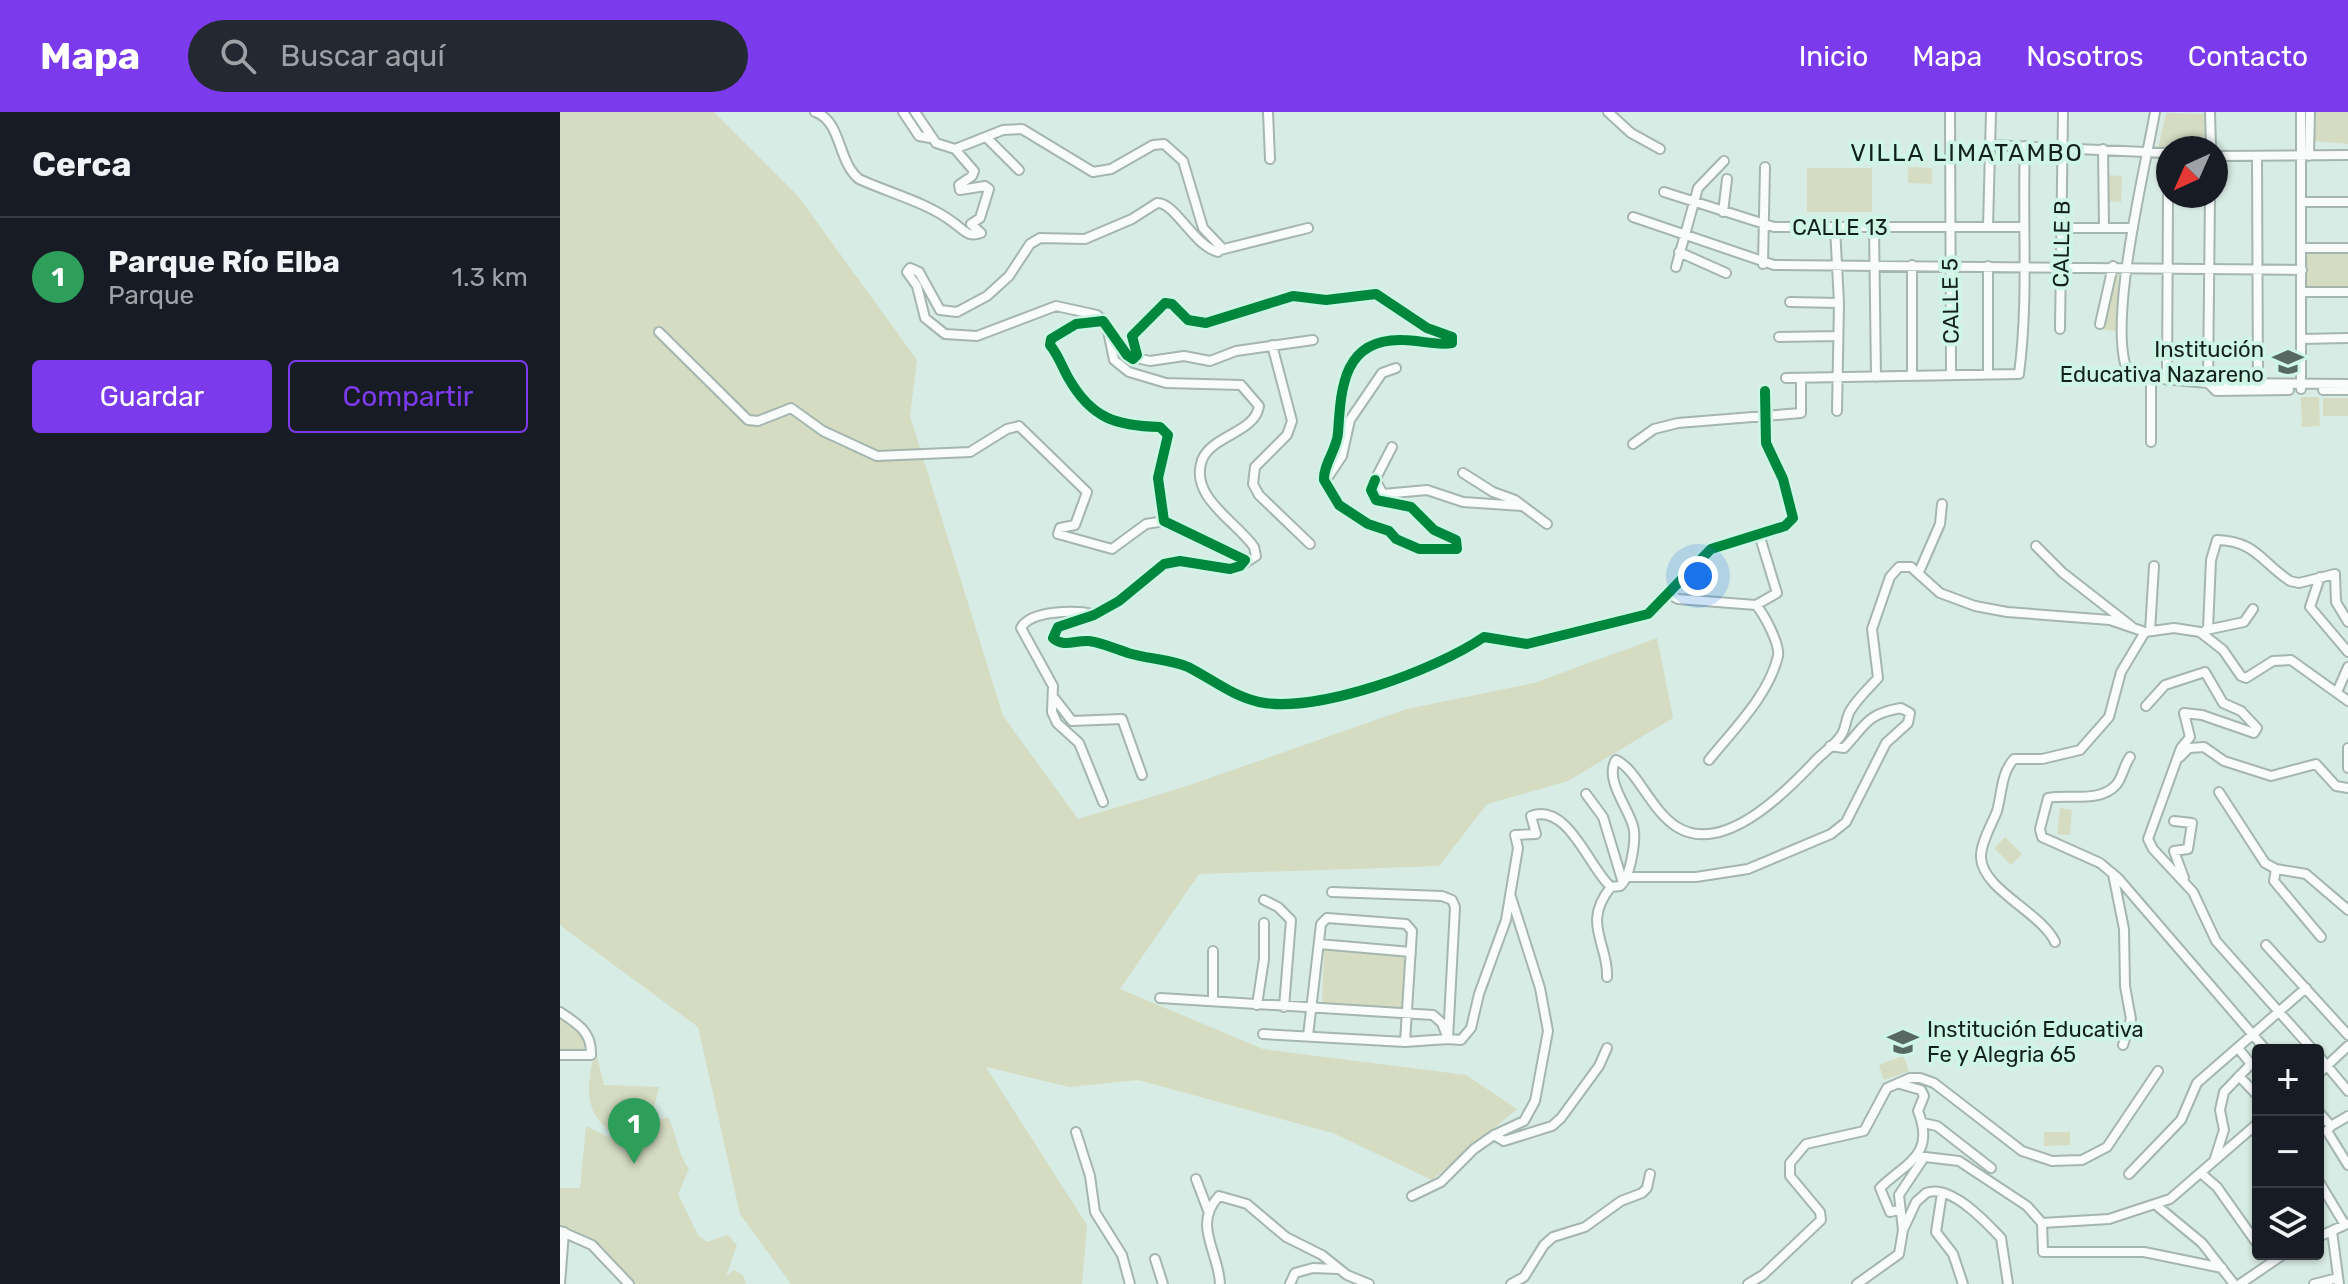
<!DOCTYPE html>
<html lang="es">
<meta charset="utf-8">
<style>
body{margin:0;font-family:Rubik,sans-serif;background:#242831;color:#f1f3f6}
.controls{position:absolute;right:24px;bottom:24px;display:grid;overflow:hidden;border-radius:8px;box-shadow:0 2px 6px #0004}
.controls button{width:72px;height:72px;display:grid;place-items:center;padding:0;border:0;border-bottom:2px solid #363941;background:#171b24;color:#f1f3f6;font:40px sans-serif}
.compass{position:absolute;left:1596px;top:24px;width:72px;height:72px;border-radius:50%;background:#171b24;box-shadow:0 2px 6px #0004;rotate:225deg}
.you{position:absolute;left:1138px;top:464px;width:28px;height:28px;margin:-20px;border:6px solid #fff;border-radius:50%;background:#1a73e8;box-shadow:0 0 0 12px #1a73e833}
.badge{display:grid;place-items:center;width:52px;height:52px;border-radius:50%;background:#7c3aed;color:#fff;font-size:26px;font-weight:700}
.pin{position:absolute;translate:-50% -66px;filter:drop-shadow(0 2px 4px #0008)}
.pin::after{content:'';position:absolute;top:42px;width:28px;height:24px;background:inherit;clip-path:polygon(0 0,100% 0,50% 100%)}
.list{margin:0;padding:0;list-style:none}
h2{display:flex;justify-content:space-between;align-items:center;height:104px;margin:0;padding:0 32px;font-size:34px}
h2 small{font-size:26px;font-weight:400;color:#9ea1a6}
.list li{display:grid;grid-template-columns:52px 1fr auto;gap:24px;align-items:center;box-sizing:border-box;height:120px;padding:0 32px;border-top:2px solid #363941}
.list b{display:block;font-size:30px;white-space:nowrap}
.list p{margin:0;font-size:26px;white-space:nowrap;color:#9ea1a6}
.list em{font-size:26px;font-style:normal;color:#9ea1a6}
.actions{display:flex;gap:16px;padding:24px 32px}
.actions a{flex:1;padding:18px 0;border:2px solid #7c3aed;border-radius:8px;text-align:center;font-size:28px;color:#7c3aed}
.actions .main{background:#7c3aed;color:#fff}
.icon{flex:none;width:44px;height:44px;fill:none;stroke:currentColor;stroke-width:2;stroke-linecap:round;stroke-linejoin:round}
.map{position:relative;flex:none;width:1788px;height:1172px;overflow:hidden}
header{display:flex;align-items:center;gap:48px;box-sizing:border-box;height:112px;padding:0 40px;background:#7c3aed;color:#fff}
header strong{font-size:38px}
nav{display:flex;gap:44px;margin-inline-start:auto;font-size:28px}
.search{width:560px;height:72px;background:#242831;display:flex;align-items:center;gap:20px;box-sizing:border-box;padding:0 28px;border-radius:44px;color:#9ea1a6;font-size:30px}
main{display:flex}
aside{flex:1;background:#171b24}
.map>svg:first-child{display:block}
.green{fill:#d5dcc2}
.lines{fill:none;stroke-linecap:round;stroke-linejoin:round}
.minor-casing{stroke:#a5b5af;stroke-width:12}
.minor{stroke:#f9fcfb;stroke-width:8}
.cycleway-casing{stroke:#cef5e6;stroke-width:15}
.cycleway{stroke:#00873e;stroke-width:10}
.labels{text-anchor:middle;stroke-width:8;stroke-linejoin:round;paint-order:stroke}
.street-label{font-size:22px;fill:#12211c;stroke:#cef5e6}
.poi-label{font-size:22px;fill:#12211c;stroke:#cef5e6;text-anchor:end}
.neighbourhood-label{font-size:24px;letter-spacing:2px;fill:#12211c;stroke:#cef5e6}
</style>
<header>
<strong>Mapa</strong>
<div class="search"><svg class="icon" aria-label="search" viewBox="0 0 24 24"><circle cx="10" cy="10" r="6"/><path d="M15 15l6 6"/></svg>Buscar aquí</div>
<nav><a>Inicio</a><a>Mapa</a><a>Nosotros</a><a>Contacto</a></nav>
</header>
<main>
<aside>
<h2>Cerca<small></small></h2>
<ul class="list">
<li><span class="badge" style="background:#2e9e5b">1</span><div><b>Parque Río Elba</b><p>Parque</p></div><em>1.3 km</em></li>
</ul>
<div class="actions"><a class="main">Guardar</a><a>Compartir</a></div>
</aside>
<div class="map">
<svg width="1788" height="1172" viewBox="0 0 1788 1172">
<rect width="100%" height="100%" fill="#d7ece4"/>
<path class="green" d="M0,0h154l84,84 119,164 -7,56 93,300 75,103 109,-33 220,-77 127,-26 123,-45 16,80 -105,63 -81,23 -48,62 -240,8 -79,115 143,60 203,26 51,34 -85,71 -99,-47 -195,-53 -68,7 -84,-20 101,158 -5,59h-291l-51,-70 -42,-187 -138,-102z
M1756,0h32v32l-33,-3z
M1606,1l39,1 -1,34h-46z
M1348,55l24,1v16l-24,-1z
M1247,56h65v44h-65z
M1547,63l15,1 -1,26 -15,-1z
M1745,141h43v34h-43z
M1559,159l-2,53 3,8 -21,-3 12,-56z
M1741,285h18l1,29 -18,1z
M1763,286h25v18h-25z
M1500,696l12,2 -2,25 -13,-1z
M1445,725l17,17 -11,11 -17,-17z
M764,838l81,4 -2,55 -81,-4z
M0,903l18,12 9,14 -2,10h-25z
M35,936l9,37 55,2 -9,36 18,-6c8,14 9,36 21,52l-11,25 20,41 9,7 21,-7 9,10 -11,31 8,-6 9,5 3,9h-112c-24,-29 -38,-46 -74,-59v-37h20l6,-62 24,12 1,-6c-31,-25 -22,-49 -16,-84z
M1343,944l6,15 -25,9 -5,-15z
M1484,1020h26v13l-26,1z"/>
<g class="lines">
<g class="minor-casing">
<path id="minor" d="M255,0c27,9 22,49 44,67 30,14 68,23 95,44 10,7 14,15 27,10l-10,-9 9,-6 9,-29 -4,-3 -25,4 -1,-5 13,-9 2,-5 -19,-22
M343,0l16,24 11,2
M355,0l21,31 19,6 48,-19 19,-1 71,43 18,-3 42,-24 11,-1 19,17 20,67 18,19 -3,5c-25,-7 -43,-50 -61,-49l-25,16 -47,20 -45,-1 -10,6 -21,32 -22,20 -30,16 -17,-2 -21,-38 -9,-4 -3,4 10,14 8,32 20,16 32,2 79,-30 41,9 8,7
M708,0l2,47
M1048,0l23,21 29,16
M1390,0l1,263
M1595,0c-9,53 -51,222 -25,264l78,7 140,1
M1650,0l1,36
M1741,0v277
M426,25l33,33
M1430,33l178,8
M1543,37l1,79
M1656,44l132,-1
M1697,44l1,233
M1749,44l1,-44
M1104,80l110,35h248
M1650,84l-2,187 8,8 73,-1
M1743,90h45
M1163,100l4,-33
M1073,105l141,48 528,5
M1275,115l4,76 -2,108
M1314,115l2,150
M1428,115l3,-115
M1501,116h72
M1742,136h46
M660,138l88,-22
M1119,140l47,21
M1203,152l2,-97
M1352,153v111
M1116,155l22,-79 26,-27
M1742,180h46
M1230,190l49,1
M1540,212l13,-58
M547,214l7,34 15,12 37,11 75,2 18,21c-4,27 -47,29 -57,54 -13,37 34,61 52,87l2,9 -11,7
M1500,217l3,-217
M99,220l89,88 10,1 33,-13 32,23 54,25 93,-4 37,-23 12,-3 68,66 -12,33 -15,3 -2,6 54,15 34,-25 18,-3
M1219,225l58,-1
M1741,227l47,-1
M712,233l20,76 -5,14 -32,32 -2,17 6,11 51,49
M576,246l14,3 34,-5 26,5 26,-10 77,-11
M1428,262v-108
M1226,266l233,-4c10,-76 3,-152 6,-228
M1607,268l1,-184
M1763,278h25
M1591,330v-63
M1073,332l21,-15 24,-6 123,-10v-35
M832,335l-17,33 8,14 44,-4 36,12 59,4
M903,361l30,19 22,8 32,24
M768,365l14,-21 8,-36 32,-47 14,-5
M815,368l-4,10 5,10 35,7 23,23 22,10 1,9h-38l-23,-10 -7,-8 -21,-7 -29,-19 -15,-25c-1,-15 13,-31 14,-47 3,-45 5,-95 65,-93 16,0 34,6 49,3v-6l-25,-9 -51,-34 -50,6 -33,-4 -87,27 -18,-3 -16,-16 -7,-1 -33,33 5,19 -4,4 -6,-4 -24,-34 -27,3 -25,15 -1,6c9,11 12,22 19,34 23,40 48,47 91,48l8,8 -10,43 6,43 81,39 -5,6 -10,3 -50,-8 -16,3 -45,37 -25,14 -36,12 -5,11c11,10 22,2 35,3 12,1 28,8 40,12 19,6 42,6 60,14 24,12 44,29 71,35 58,12 177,-32 225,-65l43,7 121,-30 63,-65 74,-23 8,-8 -10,-39 -17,-36 -1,-52
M1476,434l27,27 68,53
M1359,460l21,-48 2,-20
M1760,465l-10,30 38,45
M1110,483l8,4 78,6c8,9 24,39 22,51 -9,39 -45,74 -69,104
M1196,493l21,-12 -18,-59
M533,502c-17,-4 -63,-4 -72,14l32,58 -1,26 5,11 22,20 24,59
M1648,517l3,-69 6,-20c39,1 44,22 73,41l9,2 36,-9 1,28 12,20
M1646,518l38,-8 9,-13
M1590,519l4,-65
M1777,580l11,-25
M495,587l17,22 50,-2 20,56
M1586,594l19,-21 40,-13 18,31 18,8 16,17 -3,5 -52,-18 -18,-2 6,24 -9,11 -33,91 5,10 40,43 23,49 97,109
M1788,636v20
M1570,645c-6,8 -8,22 -14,28 -16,18 -47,9 -68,13l-8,31 2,8 58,26 18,15 148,172
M1620,645l9,-9 15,-1 20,14 47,15 45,-12 20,22 12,2
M1659,680l46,71 11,6 30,5 42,36
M1026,682l17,23 20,66
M1614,709l18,2 -4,26 -14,2 10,27
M1716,757l-2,12 47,56
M1553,762l11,55 1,57 6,33 -8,26
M1069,765h67l52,-8 83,-35 15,-12 40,-79 22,-20 2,-10 -9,-5c-35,6 -35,17 -57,40l-14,-2
M704,788l14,7 13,13 -7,87
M1495,830c-13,-29 -72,-52 -74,-84 -1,-14 11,-34 16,-47 5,-18 4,-38 17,-52h28l38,-9 29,-33 12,-45 24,-40
M759,832l92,8
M1706,833l82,90
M1047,865c2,-32 -26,-54 4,-90
M600,886l273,17 9,8 6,16 13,1 10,-12 8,-34 27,-74 12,-72 -3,-13 21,-1 -5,-18c37,-14 58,52 80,71l9,-1c10,-7 17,-48 13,-60 -5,-19 -29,-47 -17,-66 20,8 35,51 61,67 47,29 110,-36 139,-67 8,-8 20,-16 26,-26 4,-7 4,-16 8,-23 7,-12 19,-23 28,-33l-6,-49 18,-52 9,-10h12l29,26 35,13 32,6 103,8 35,12 29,-4 26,4 23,18 18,26 5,2 27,-17 18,-1 57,41
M653,888v-49
M697,893l7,-46v-36
M0,900c18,12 32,20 31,43h-31
M703,922l142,8 43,-3 7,-132 -3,-7 -10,-4 -110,-4
M748,924l13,-112 6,-6 79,6 6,7 -7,111
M1758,943l30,36
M1758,962l30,-28
M1679,964l19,20
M1758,999l13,15 -4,5 21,34
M1363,1011l14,3 54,42
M1771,1014l17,-10
M516,1020l14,44 5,36 27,43 8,29
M934,1023l10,6 48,-15 9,-8 38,-52 8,-18
M1357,1044l42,5 68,45 15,17 1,29h101l78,16
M1655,1046l9,-28 -4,-20 4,-18 27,-28 -13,-16
M1569,1062l52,-54 16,-37 109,-95
M1642,1062l15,13 41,58
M636,1067l13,34
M1758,1068l27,45
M1382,1081l-6,39 17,22 10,30
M852,1084l29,-14 33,-33 20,-14 30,-14 11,-20 13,-70 -8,-43 -29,-91
M1596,1093l46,38 32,41
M1339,1098l-9,2 -10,-24c25,-25 56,-32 38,-77l6,-15 -3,-6 -21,-6
M1482,1111l67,-4 61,-20 88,-76
M1343,1118l13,-28 10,-9c24,-10 60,29 75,45l7,46
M0,1119l32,14 37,39
M1772,1119l7,53
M1758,1125l29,-13
M595,1147l8,25
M0,1172l4,-52
M660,1172c-1,-32 -28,-59 -1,-88l28,8 39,33 36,18 25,20 22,9
M730,1172l5,-11 18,-5 24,1
M951,1172l13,-7 20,-32 9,-8 32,-10 36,-26 21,-8 5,-5 3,-14
M1188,1172l15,-9 58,-55 -1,-8 -30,-36v-13l16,-19 58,-13 23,-43 23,-10h10l14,5 88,68 30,10 30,-1 25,-13 51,-76
M1297,1172l42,-30 4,-24 -4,-35 24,-36
M1680,1172l44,-30
M1754,1172l24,-6"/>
</g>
<use href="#minor" class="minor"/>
<g class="cycleway-casing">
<path id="cycleway" d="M815,368l-4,10 5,10 35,7 23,23 22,10 1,9h-38l-23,-10 -7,-8 -21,-7 -29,-19 -15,-25c-1,-15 13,-31 14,-47 3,-45 5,-95 65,-93 16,0 34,6 49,3v-6l-25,-9 -51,-34 -50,6 -33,-4 -87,27 -18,-3 -16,-16 -7,-1 -33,33 5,19 -4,4 -6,-4 -24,-34 -27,3 -25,15 -1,6c9,11 12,22 19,34 23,40 48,47 91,48l8,8 -10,43 6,43 81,39 -5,6 -10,3 -50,-8 -16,3 -45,37 -25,14 -36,12 -5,11c11,10 22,2 35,3 12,1 28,8 40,12 19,6 42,6 60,14 24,12 44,29 71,35 58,12 177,-32 225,-65l43,7 121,-30 63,-65 74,-23 8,-8 -10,-39 -17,-36 -1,-52"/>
</g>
<use href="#cycleway" class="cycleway"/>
</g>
<defs>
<g id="school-bare" transform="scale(2.4)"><path d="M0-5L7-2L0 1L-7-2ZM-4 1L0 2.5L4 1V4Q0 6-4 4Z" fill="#576862" stroke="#cef5e6" stroke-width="2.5" paint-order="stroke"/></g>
</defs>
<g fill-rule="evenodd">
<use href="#school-bare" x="1728" y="250"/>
<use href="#school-bare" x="1343" y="930"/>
</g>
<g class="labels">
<g class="street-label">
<text x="1280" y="123">CALLE 13</text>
<text transform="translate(1501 132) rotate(-89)" y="8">CALLE B</text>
<text transform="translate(1390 189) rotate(-91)" y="8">CALLE 5</text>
</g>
<g class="poi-label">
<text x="1704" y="245">Institución<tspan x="1704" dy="25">Educativa Nazareno</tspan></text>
<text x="1367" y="925" text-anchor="start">Institución Educativa<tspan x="1367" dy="25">Fe y Alegria 65</tspan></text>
</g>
<g class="neighbourhood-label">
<text x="1407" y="49">VILLA LIMATAMBO</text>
</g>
</g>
</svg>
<div class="controls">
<button>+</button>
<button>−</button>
<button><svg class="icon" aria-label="layers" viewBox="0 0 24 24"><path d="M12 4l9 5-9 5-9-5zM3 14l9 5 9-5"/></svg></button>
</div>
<svg class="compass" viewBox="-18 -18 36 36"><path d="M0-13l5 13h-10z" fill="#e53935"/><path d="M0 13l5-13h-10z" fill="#9ea1a6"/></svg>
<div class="you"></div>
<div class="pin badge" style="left:74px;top:1052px;background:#2e9e5b">1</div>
</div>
</main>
